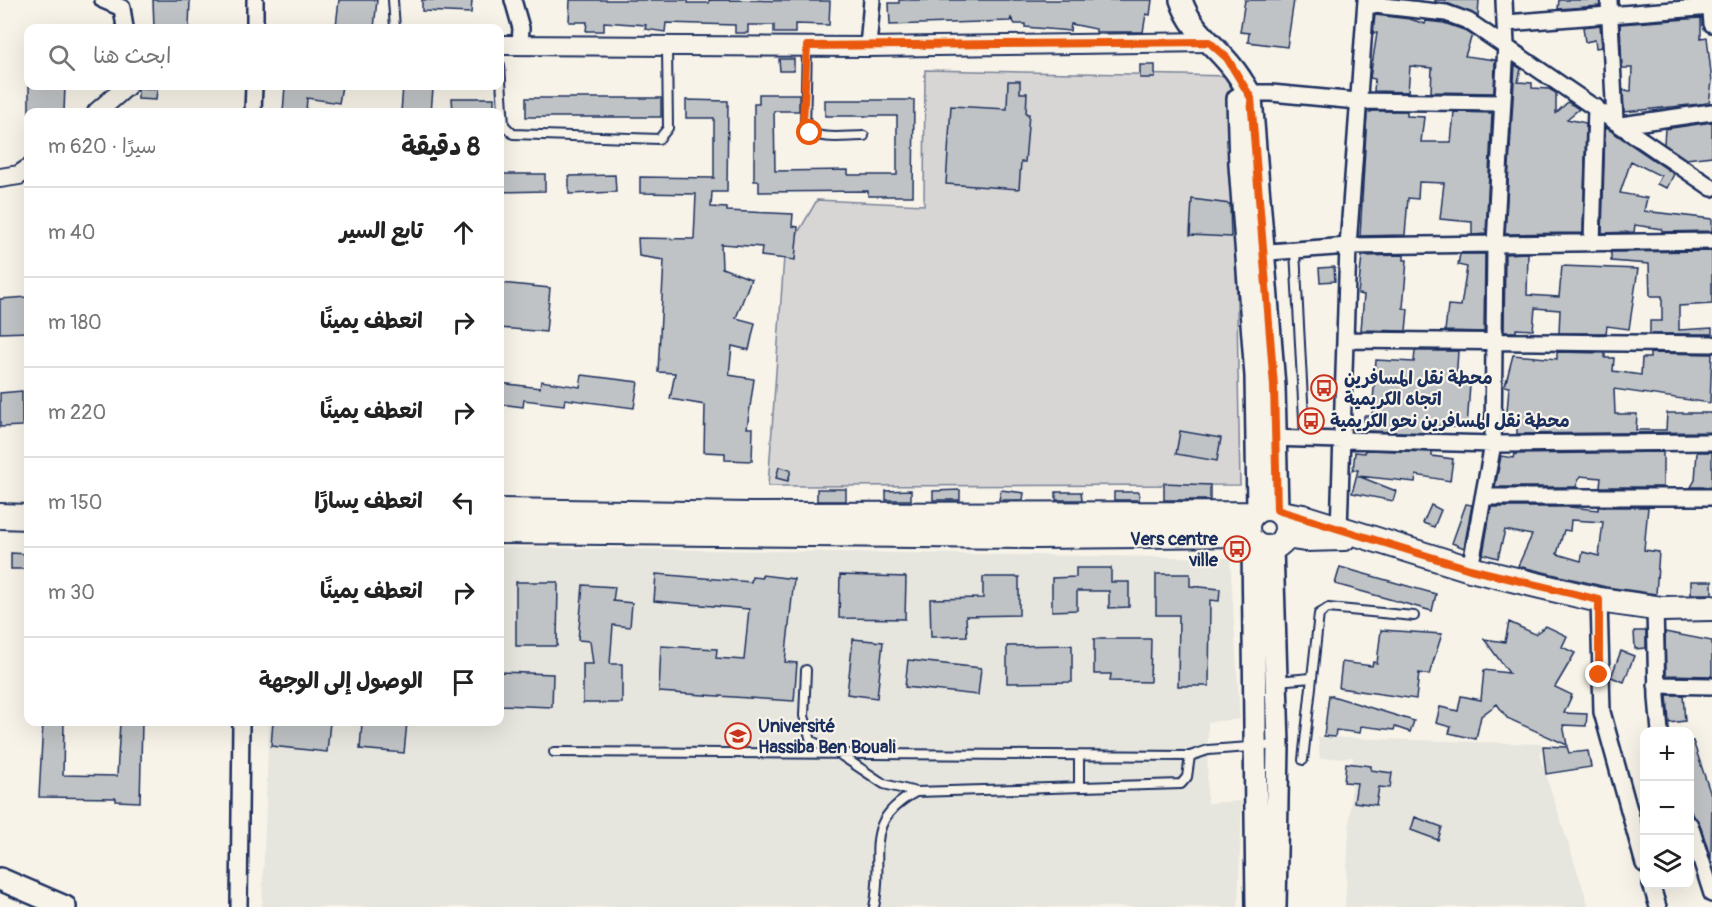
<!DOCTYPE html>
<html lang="ar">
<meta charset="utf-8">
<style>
body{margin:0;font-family:Pangolin,"Playpen Sans Arabic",sans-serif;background:#f2f2f2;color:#222;direction:rtl}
.controls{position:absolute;right:18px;bottom:18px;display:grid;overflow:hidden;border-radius:12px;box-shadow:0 6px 24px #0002}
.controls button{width:54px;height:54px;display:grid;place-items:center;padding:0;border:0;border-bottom:2px solid #e0e0e0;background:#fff;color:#222;font:30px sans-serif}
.stop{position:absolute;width:18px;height:18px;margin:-14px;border:4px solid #ea580c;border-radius:50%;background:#fff}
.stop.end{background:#ea580c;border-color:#fff;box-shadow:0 2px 6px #0008}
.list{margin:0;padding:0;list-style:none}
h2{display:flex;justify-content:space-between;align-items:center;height:78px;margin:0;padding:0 24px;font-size:26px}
h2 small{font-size:20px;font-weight:400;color:#767676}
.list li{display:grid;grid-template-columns:39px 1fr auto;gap:18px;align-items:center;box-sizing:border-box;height:90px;padding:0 24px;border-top:2px solid #e0e0e0}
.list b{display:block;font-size:22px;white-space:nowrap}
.list em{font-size:20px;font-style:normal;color:#767676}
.icon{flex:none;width:33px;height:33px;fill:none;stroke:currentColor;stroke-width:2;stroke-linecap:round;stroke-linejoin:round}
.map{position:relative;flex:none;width:1712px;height:907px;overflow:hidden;direction:ltr}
.search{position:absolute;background:#fff;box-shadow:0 6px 24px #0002;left:24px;top:24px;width:480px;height:66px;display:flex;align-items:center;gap:15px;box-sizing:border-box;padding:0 21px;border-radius:12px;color:#767676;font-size:22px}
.panel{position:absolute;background:#fff;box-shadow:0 6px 24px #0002;left:24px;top:108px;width:480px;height:618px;border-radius:12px;direction:rtl}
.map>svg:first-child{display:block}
.built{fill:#e6e5de}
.green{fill:#d7d6d4;stroke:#798299;stroke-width:1.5}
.building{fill:#c0c3c5;stroke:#1b2f5e;stroke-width:1.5;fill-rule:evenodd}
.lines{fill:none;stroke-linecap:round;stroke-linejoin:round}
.service-casing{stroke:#1b2f5e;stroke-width:12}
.minor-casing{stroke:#1b2f5e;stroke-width:20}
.tertiary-casing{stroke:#1b2f5e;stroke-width:22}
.secondary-casing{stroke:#1b2f5e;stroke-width:26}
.primary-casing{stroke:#1b2f5e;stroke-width:28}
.service{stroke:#f7f3e8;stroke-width:8}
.minor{stroke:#f7f3e8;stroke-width:15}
.tertiary{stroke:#f7f3e8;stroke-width:18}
.secondary{stroke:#f7f3e8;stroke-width:21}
.primary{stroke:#f7f3e8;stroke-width:24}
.route{stroke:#ea580c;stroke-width:8}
.labels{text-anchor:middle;stroke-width:4.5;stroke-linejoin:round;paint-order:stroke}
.poi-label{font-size:18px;font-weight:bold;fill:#1b2f5e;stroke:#f7f3e8;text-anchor:start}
</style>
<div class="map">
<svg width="1712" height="907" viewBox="0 0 1712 907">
<rect width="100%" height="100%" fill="#f7f3e8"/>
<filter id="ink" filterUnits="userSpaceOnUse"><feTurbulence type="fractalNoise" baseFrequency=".0167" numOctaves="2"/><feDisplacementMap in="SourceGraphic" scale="12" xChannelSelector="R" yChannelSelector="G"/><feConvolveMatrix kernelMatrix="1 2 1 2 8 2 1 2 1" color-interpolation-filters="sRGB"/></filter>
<g filter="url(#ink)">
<path class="built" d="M500,547l730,11 10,161 -32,3 -1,81 35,-2 -4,106h-976l7,-185h231z
M1318,737l224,7 -2,13 49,150h-244l8,-150 -33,2z"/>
<path class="green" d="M925,70l308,6 7,409 -472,1 16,-229 33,-57 107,5z"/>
<path class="building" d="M153,0h37l-1,28h-35z
M339,0h38l-3,28 -38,-2z
M422,0h50l-1,13 -49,-2z
M570,0h118v3h21v-3l121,1 -1,24 -34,-1v9h-21v-8h-26v8h-13v-8l-69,-2 -1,9 -20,-3 1,-4 -42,-3v9h-18l1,-9h-18z
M899,0h253l-2,15 -4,-1 -3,18h-47v-3l-25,-5 -1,7 -45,-4v-3h-10l-4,-6 -1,3 -120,4 -1,-22h10z
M1245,0h49l-7,47 -39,-5 1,-9 -9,-1z
M1435,0h44l-1,16 -29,-12 -14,-2z
M1559,0h40l1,6 -42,3z
M1375,15l35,4 15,5 1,-3 18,2 20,7 8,5 -7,21 30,4 -1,33 -63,-1 1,-24 -22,-2 -2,26 -34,-1 1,-12 -5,-1 7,-45h-4z
M1701,18v20l6,-1 5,45 -3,21 -85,9 -1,-22 8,1 1,-23h-10l-2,-44z
M1600,25l2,22 -6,1 -1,-8 -10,2 -2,-15z
M779,59h15v12h-14z
M1140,65h15v13h-15z
M1515,65l6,4 -3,13 14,1v5l17,1 7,4v20l12,-11 11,7 -12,10 19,4 -3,110 -78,1z
M1008,81h12v12h7l-1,21h3l-4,48h-4l-2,27 -73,-5 5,-78 56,3z
M29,86h36l-1,26h-35z
M285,86h57l-3,17 -32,-5 -1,14h-23z
M403,86h26v3h4l-2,23h-30z
M138,88l19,1 -1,11 -18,-1z
M759,94h40v17h-25l1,60 73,-1v5h49v-59h-72v-16h89l-1,96h-45v-5l-109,1v-11h-5v-77h5z
M452,98h42v14h-41z
M526,98h135v19h-135z
M686,100l42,1 -1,91h-15l-1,15 16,1v3l66,3 -1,12 6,1 -3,33 -34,-4 1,-9 -41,-3 1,24 29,11 -15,39 19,5 -6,27 -17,-4 -3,29 25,4 -7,49h6l-1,33 -27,-1v-7l-21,-1 1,-47 -35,-6 5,-26 -17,-1 6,-112 -25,-4 -1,-18 56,1 2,-45 -56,-1v-16l74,1v-60h-28z
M1373,111h34v5l17,1 -3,25h30l3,-30 38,1 -6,121 -14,1v-13l-32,-3 4,-36 -25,-1 -1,17 -10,-1 -3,37 -45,1 7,-123z
M1712,122v34l-26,3 -22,-15 1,-15z
M1605,127l69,47 -7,14 -10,-4 4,-8 -30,-15 -11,32 27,5 -3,13 68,8v12l-50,1v-3l-27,-4 -1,7 -32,1z
M500,174h45v17l-45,1z
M615,175l1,17 -47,2v-18z
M1192,199l38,5 1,33 -41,-2z
M1712,251v53l-33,2v24l33,-2v6h-62v-13h12v-25h-12l-1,-32 -38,-3v-8l-3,-1z
M1528,253l-1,42 32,2 3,-31 76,3 -9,60 -22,-3 -1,7h-47l1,-23 -25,-2 -2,22 -17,-1v3h-12l1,-78z
M1460,254h25l-1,78 -39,-1 3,-26 13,1 6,-39 -9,-2z
M1404,255v5h3l-4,48 5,1 -2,22 -45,-1 3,-35 -6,-1 4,-38z
M1334,267l1,14 -15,1 -1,-14z
M500,283l50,5 -4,44 -46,-4z
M28,297v35l-28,1v-34z
M1415,351h43l-2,32 14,1 -3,44 -33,-2v7l-70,-2v-15h8l4,-56 38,2z
M1557,352l48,1v5h9l-1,13 28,4 1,-17h8v-5l62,1 -2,49 -96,-14 1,25h22l-1,16h30l1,-17h45v19l-195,2v-9l-11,-1 3,-37 -4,-1 8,-31 44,4z
M582,375l56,7 -4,26 -69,-9 -1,6 -40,-5 -1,7 -23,-3v-21l40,5 1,-7 39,6z
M22,391v35l-22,1v-34z
M1180,431l41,7 -4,23 -41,-7z
M1365,450l67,2v4l21,3 -3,22 -34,-6 -1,7 -57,-6 38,15 -3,10 -41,-8 6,-23h-5l2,-18 10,1z
M1663,452v35h-63l1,-9 -21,-2 -4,11h-81l6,-31 13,2 1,-4z
M1697,452h15v35h-21l4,-7z
M779,467l12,3 -3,11 -12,-3z
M1164,483l46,2v15h-46z
M817,489h29v12h-29z
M911,490v10h-25v-9z
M960,490v10h-27v-9z
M1001,490l23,3 -1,7h-24z
M1056,492h25l1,8h-26z
M1114,492h25v8h-25z
M1466,504l6,1 -8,43 -12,-5z
M1431,505l10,5 -7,17 -11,-4z
M1491,507h79l28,3v-3h50l-4,43 15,2 -3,42 -50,-7 -88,-21 14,-31 -27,-5 -7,28 -15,-4zM1571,520l32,2 -4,34 -16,-4 -2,9 -24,-7 7,-24 6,1z
M11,553l17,1v15h-17z
M1340,567l96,27 -4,17 -97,-27z
M1076,568h35v14h18v25l-20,1v-17h-32v19l-25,1v-33l24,-1z
M656,574l95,8 1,-5 10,1v-3l32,4 -9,83 12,1 -3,38 -135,-9 2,-46 56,3 -1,9 28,2 5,-51 -95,-8z
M1156,574h34v12l30,3 -1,12 -9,-1 -1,86h-31l1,-71h-23z
M840,575l66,2 -1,42 -66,-1z
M983,577h36v38l-53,1 1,20 -36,1 -1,-38 53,-1z
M1691,581h21v13h-21z
M516,582h42l-1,64h-41z
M583,585l32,2 -2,14 19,2 -2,24 -17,-2 -3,39h12v39h-39v-39h10l-3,-23 -12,-1z
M1509,622l26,12 11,-8 21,10 -5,11 13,6 -20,34 17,8 -8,18 23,1 -1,12 -23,-1 4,20 -60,-27 -10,-14 -16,12 -5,23 -27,-6 2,-6 -15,-4 4,-16 18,4 3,-15 20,4 3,-30 25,3 -25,-34 21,3z
M1381,630l61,4 -13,41 -10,-2 -3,26 -77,-11 3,-26 30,4 1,-4 4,1z
M1634,631h12v17l-11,1z
M1665,632l47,9v35l-46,-1z
M853,639l30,3 -6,56 -30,-4z
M1094,639h57l-1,43 -40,-1 1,-7h-17z
M1072,645v37l-65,1v-37z
M1621,651l13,5 -10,26 -13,-5z
M908,660l73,8 -3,27 -73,-8z
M500,672l53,2 -1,33 -52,-2z
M1329,695l85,26 -4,11 -15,-5 -1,3 -33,-4 -1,7 -24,-3 -1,7 -11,-1z
M1667,695h16l2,26 -16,2z
M43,722h21l-1,53 54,1 3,-54h22l-2,80 -24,-1v-3l-77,-1z
M273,722h57l-3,30 -56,-6z
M362,722h45l-3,31 -44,-4z
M1693,741l19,57 -1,61 -12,-37 -6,-6 -4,-9v-65z
M1543,746l24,1 2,6 19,-2 3,16 -45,7z
M1346,763l25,3v4l21,3 -2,15 -11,-1 -3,18 -22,-3 3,-19 -13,-1z
M1415,817l27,10 -4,13 -27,-10z"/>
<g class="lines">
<g class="service-casing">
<path id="service" d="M393,0l2,28
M807,47l-2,82c15,12 40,7 59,7
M500,65l4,60 9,9 146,5 9,-11 -1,-81
M1295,250l10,188
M806,670l-2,46 7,25 28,13 45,30 32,8
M1277,681l34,-3
M554,752l636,4 -3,21 -6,7 -265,8c-58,31 -30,65 -42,115
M1190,756l18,-6 69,-5
M1303,760l16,-146 9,-6 86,8
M1079,787v-31"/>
</g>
<g class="minor-casing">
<path id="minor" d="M103,0l19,8 3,20
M513,0l8,28 -1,17
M1609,0l6,121
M1710,0l2,24
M1366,4l80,9 22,8 244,167
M1506,23l206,-16
M255,28v-28
M868,47l4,-47
M1241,93h30l86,8 144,2
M253,112l1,-26
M1621,125l91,-13
M1592,243l4,-136
M1255,253l93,-7 364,-5
M1347,340l365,4
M1267,438l226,6 219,-2
M1483,497h229
M1339,530l9,-284 18,-246
M1470,569l23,-125 2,-200 11,-199 -2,-45
M1599,600l3,112 42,152
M1655,608l2,89 3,35
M1656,685l56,1
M1690,825l22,69
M1651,884l7,23
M239,907l2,-185"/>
</g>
<g class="tertiary-casing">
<path id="tertiary" d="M500,45l368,2 341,-5
M97,112l30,-26
M0,178l19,-3 9,-6"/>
</g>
<g class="secondary-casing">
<path id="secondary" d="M1181,0c12,36 39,46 59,78 4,7 9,12 11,20l23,288 3,124
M1238,99l2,66 16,211 2,134
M1253,542l4,365
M1272,547l6,198 -3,162
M0,879l65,28"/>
</g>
<g class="primary-casing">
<path id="primary" d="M1247 528a20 20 0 1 1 40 0a20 20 0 1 1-40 0Z
M500,511l250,4 502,-1
M1280,513l23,4 167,52 129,31 63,9 50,-1
M0,516l28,1
M500,531l535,5 212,-2
M1285,536l20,3 39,-1"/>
</g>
<use href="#service" class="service"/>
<use href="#minor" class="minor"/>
<use href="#tertiary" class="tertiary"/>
<use href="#secondary" class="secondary"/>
<use href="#primary" class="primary"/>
</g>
</g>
<g class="lines" filter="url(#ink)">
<path class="route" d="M810,133l-7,-9 4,-78 402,-4 18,16 24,40 23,288 3,124 193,59 129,31v75"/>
</g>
<defs>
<g id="bus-ring" transform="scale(1.35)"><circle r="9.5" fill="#f7f3e8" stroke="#c8321e" stroke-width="1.5"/><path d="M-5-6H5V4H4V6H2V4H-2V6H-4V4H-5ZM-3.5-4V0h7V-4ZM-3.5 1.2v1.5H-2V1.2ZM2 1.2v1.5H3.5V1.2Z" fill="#c8321e"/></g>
<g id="university-ring" transform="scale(1.35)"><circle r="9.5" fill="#f7f3e8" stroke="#c8321e" stroke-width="1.5"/><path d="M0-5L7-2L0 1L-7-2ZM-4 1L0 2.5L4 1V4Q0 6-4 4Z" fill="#c8321e"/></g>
</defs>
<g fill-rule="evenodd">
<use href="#bus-ring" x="1324" y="388"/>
<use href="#bus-ring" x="1311" y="421"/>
<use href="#bus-ring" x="1237" y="549"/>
<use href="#university-ring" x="738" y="736"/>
</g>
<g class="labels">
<g class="poi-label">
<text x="1344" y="384">محطة نقل المسافرين<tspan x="1344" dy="21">اتجاه الكريمية</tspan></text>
<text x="1330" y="427">محطة نقل المسافرين نحو الكريمية</text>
<text x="1218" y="545" text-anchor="end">Vers centre<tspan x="1218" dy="21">ville</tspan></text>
<text x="758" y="732">Université<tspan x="758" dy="21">Hassiba Ben Bouali</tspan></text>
</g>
</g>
</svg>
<div class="controls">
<button>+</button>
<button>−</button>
<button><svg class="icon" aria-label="layers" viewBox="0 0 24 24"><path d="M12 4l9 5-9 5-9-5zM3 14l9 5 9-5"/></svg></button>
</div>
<div class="stop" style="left:810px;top:133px"></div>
<div class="stop end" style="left:1599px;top:675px"></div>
<div class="search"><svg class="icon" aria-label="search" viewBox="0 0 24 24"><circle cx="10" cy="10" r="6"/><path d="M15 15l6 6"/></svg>ابحث هنا</div>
<section class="panel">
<h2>8 دقيقة<small>سيرًا · 620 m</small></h2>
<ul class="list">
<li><svg class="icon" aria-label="ahead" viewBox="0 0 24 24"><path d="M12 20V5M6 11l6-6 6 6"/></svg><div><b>تابع السير</b></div><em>40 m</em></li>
<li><svg class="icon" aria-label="right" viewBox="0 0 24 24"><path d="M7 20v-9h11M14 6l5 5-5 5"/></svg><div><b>انعطف يمينًا</b></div><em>180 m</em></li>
<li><svg class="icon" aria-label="right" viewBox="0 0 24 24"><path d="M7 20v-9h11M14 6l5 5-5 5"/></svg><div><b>انعطف يمينًا</b></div><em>220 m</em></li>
<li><svg class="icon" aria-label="left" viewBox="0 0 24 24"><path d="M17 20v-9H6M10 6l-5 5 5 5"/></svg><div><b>انعطف يسارًا</b></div><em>150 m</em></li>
<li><svg class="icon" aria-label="right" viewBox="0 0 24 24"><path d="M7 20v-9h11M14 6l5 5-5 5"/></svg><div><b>انعطف يمينًا</b></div><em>30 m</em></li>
<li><svg class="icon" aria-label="arrive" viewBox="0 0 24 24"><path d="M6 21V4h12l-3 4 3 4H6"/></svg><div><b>الوصول إلى الوجهة</b></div></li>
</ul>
</section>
</div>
